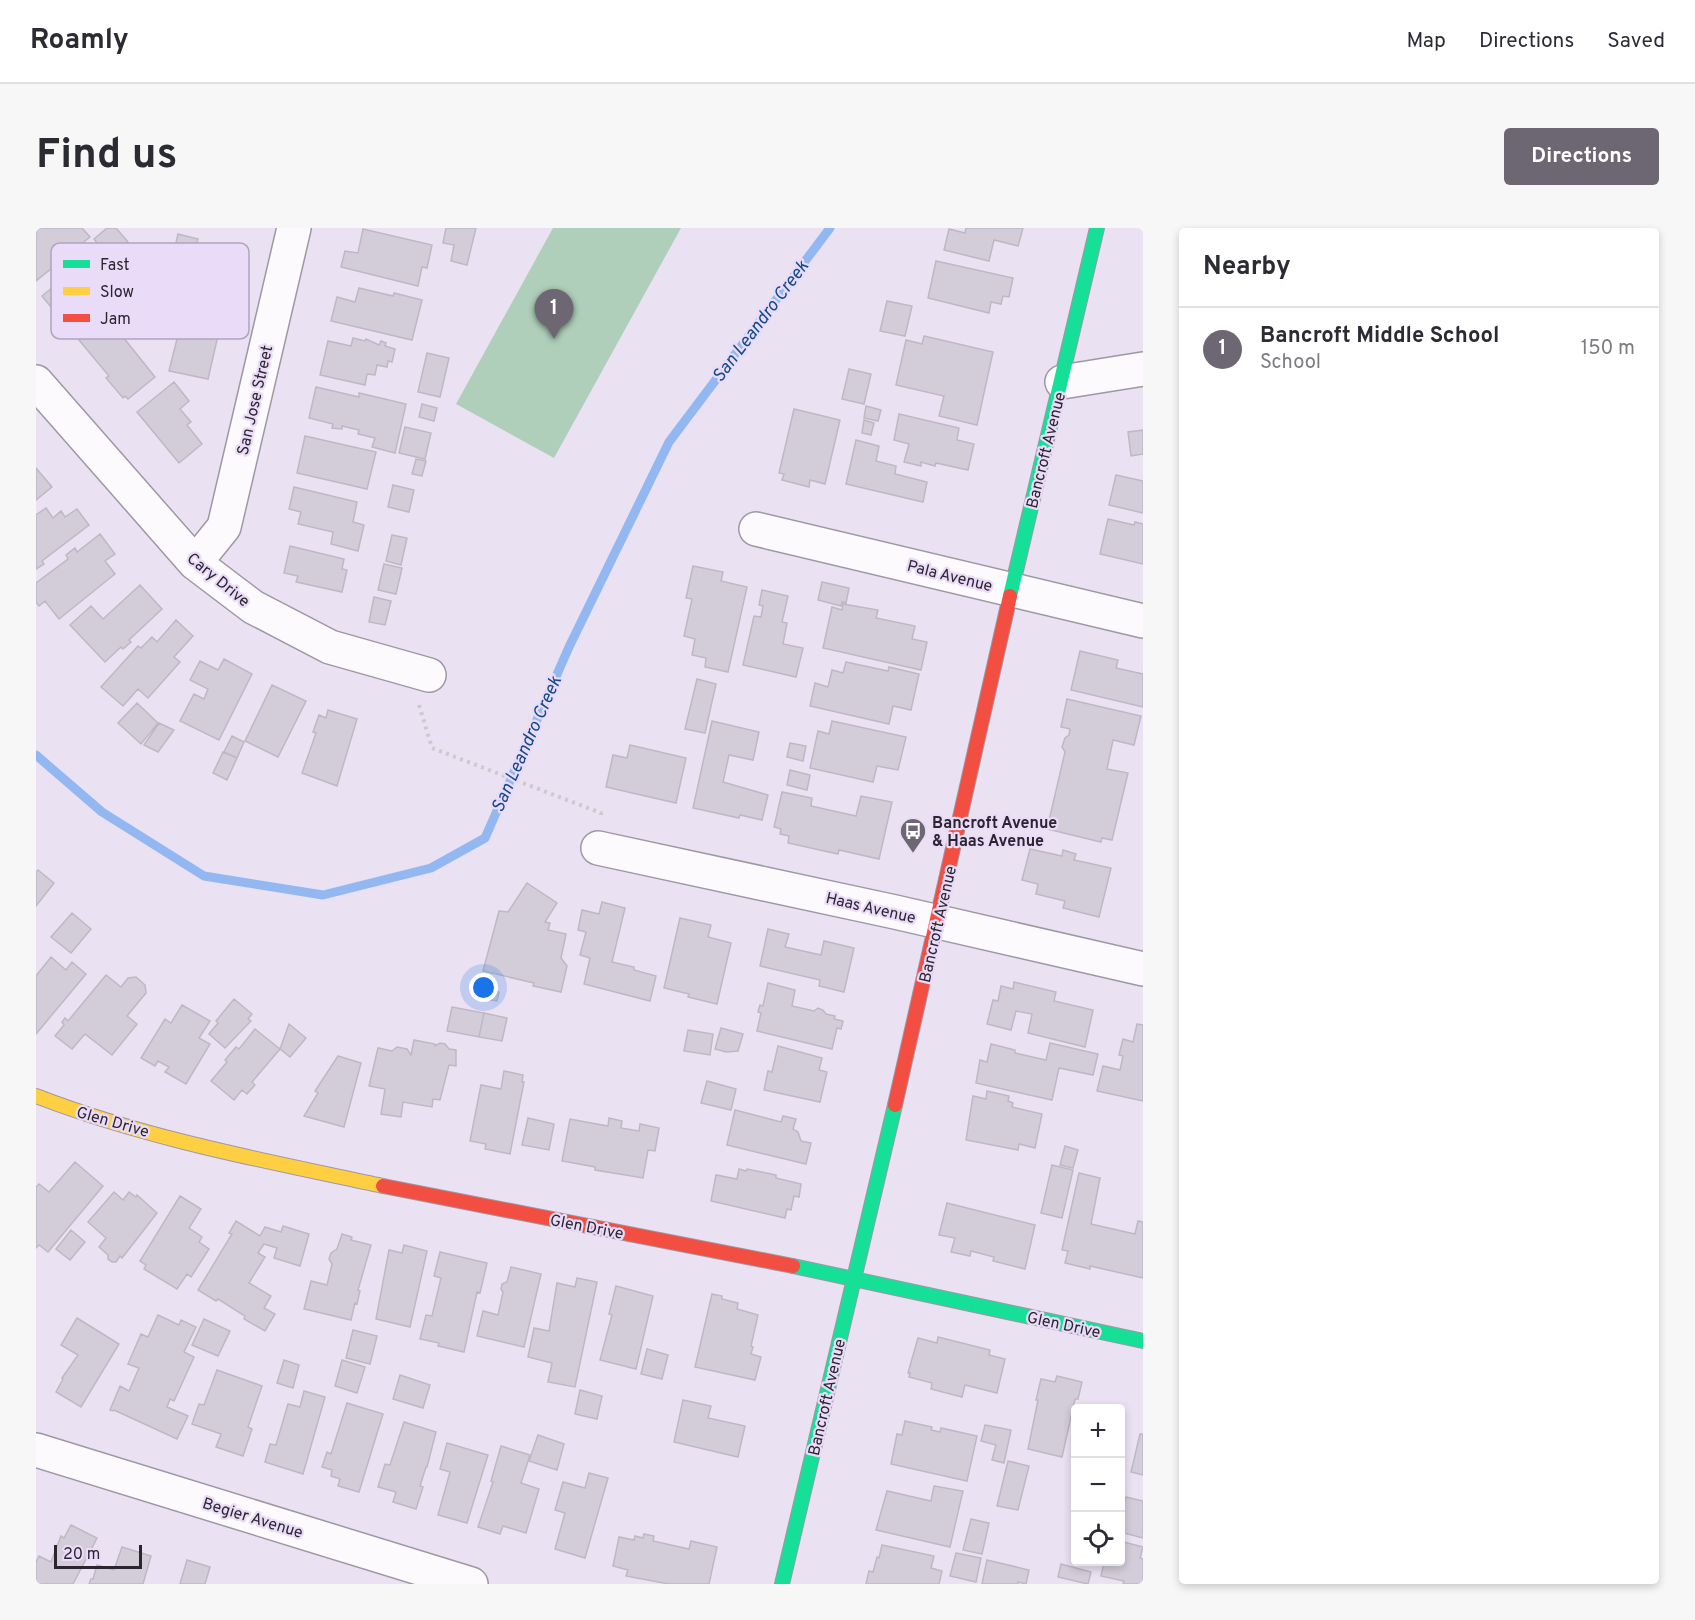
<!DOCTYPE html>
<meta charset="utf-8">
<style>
body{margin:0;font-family:Overpass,sans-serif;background:#f7f7f7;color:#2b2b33}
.controls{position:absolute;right:18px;bottom:18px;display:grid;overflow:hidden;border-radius:6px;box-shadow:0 3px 9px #0003}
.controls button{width:54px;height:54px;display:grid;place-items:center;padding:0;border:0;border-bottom:2px solid #e1e1e2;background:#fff;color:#2b2b33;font:30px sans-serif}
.scale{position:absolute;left:18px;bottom:15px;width:88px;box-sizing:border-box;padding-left:6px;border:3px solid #2a252f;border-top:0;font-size:16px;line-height:21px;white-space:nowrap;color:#2a252f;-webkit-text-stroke:4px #eadbf8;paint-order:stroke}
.you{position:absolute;left:448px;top:760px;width:21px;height:21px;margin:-15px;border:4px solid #fff;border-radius:50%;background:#1a73e8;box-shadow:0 0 0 9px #1a73e833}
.badge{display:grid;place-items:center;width:39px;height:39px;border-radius:50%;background:#6d6773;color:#fff;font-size:20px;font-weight:700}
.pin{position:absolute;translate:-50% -50px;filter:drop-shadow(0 2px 3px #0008)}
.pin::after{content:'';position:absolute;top:32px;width:21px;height:18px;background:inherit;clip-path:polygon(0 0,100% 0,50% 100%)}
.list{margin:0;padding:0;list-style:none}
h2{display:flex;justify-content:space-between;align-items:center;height:78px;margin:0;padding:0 24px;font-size:26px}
h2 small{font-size:20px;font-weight:400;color:#7c7c81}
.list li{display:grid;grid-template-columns:39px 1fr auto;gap:18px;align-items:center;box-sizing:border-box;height:84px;padding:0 24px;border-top:2px solid #e1e1e2}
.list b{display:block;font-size:22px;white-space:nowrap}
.list p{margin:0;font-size:20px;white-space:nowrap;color:#7c7c81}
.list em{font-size:20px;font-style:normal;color:#7c7c81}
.icon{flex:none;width:33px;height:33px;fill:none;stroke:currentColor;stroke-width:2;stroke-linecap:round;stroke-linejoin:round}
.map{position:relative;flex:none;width:1107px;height:1356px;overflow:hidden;border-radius:6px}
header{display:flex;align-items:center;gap:36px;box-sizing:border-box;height:84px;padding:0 30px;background:#fff;border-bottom:2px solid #e1e1e2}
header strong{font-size:28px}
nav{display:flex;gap:33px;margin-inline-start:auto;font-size:21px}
.intro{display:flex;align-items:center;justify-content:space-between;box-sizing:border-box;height:144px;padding:0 36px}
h1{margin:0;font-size:42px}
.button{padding:15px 27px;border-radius:6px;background:#6d6773;color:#fff;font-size:21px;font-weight:700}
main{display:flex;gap:36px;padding:0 36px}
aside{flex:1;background:#fff;border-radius:6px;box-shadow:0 3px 9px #0003}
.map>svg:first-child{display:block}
.green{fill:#afcfba}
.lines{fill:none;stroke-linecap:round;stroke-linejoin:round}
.stream{stroke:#93b8f1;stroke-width:9}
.building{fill:#d3ccd9;stroke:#bfb8c4;stroke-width:1.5}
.street-casing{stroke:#9e97a4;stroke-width:36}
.fast-casing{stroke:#9e97a4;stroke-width:16}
.slow-casing{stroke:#9e97a4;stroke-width:16}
.jam-casing{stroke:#9e97a4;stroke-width:16}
.path{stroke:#ccc9cf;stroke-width:4;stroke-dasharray:3 4.5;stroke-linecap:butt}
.street{stroke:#fcfafd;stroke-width:33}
.fast{stroke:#16e098;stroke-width:14}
.slow{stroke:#ffcf43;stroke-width:14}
.jam{stroke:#f24e42;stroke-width:14}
.labels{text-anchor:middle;stroke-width:4.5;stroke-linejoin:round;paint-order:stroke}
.street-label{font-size:16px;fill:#2a252f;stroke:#eadbf8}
.poi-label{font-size:16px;font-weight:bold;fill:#2a252f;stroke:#eadbf8;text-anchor:start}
.water-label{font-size:18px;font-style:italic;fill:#114a8c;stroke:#eadbf8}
.key{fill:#eadbf8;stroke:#b0a4bc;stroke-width:1.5}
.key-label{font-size:16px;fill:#2a252f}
</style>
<header>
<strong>Roamly</strong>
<nav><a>Map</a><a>Directions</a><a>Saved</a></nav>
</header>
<div class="intro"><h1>Find us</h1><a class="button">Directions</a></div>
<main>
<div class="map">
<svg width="1107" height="1356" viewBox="0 0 1107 1356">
<rect width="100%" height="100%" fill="#eae1f2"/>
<path class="green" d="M517,0h128l-127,230 -98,-54z"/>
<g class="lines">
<path class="stream" d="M0,527l66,57 102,64 119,19 108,-27 54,-30 84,-191 100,-205 161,-214"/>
</g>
<path class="building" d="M0,0h46l8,9 -54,44z
M71,0h9l12,14 -5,4 10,13 -14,11 -25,-31z
M410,0h30l-9,37 -16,-4 3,-16 -11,-2z
M930,0h57l-5,18 -24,-6 -5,21 -45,-11 5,-21 16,4z
M327,1l69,16 -5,23 -5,-1 -4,19 -77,-19 4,-16 13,2z
M142,6l20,5 -4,13 12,2 -1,4 23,5 -7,32 -54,-12z
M51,31l11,12 6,-5 10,12 5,-4 12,14 -57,47 -32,-39z
M900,33l77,17 -4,19 -6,-1 -2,8 -10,-2 -2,11 -61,-15z
M323,60l34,8 1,-3 28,7 -10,40 -81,-19 6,-24 18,5z
M142,66l47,11 -17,74 -39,-8 12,-48 -9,-3z
M97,67l17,20 -27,22 32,40 -27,22 -3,-3 -2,2 -17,-20 3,-2 -30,-36z
M851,73l25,5 -7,30 -25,-5z
M888,108l69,16 -16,73 -38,-9 5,-20 -48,-11 10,-45 16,4z
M317,110l12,3 1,-2 13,6 2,-4 5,2 -1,3 10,3 -3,13 -4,-1 -1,6 -10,-2 -2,10 -8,-1 -2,11 -45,-10 8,-34 23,5z
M391,125l22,5 -9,39 -22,-5z
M813,141l22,5 -7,30 -22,-5z
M138,154l15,19 -9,8 11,13 -4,3 15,19 -23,19 -42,-51z
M280,159l43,10v-4l47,11 -11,49 -23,-6 3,-9 -17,-4 1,-4 -17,-4v3l-10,-1 1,-4 -24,-6z
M386,176l15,4 -3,13 -15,-4z
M830,178l15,4 -3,11 -14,-3z
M758,181l46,11 -15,64 -15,-4 -1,7 -27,-7 2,-6 -5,-1z
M863,186l60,14 -2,12 17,4 -6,26 -32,-7 -1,3 -14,-4v4l-17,-4 5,-18 -15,-4z
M828,192l10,3 -3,12 -9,-2z
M369,199l26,6 -6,26 -26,-6z
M1107,202v24l-12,2 -3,-24z
M269,208l71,16 -9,37 -70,-16z
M820,212l23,6 -3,15 20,5 -1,8 32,8 -4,20 -77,-18z
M380,231l10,2 -4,15 -10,-2z
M0,240l16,19 -16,13z
M1080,247l27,6v32l-34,-8z
M357,257l21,5 -5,22 -21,-5z
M258,259l63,15 -4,20 11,3 -6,26 -27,-7 2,-12 -35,-8 3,-12 -12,-3z
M10,280l7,10 8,-7 4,6 12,-8 12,16 -47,36 2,3 -8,5v-54z
M1072,291l26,6 1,-3 8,2v40l-43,-10z
M64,306l15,20 -10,7 10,13 -56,45 -14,-18 -6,5 -3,-4v-19l32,-24 -2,-4 9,-7 2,4z
M356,307l15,3 -6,27 -15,-4z
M254,318l54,13 -2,10 5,1 -5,22 -46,-10 2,-6 -14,-3z
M348,336l18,4 -6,26 -18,-4z
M657,338l30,6 -2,9 26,6 -19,85 -23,-5 1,-9 -14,-3 3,-16 -11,-3 8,-37 -6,-1z
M786,354l27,6 -3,15 -4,-1 -1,4 -23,-6z
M104,357l22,24 -33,31 2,2 -8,7 -2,-2 -16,15 -35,-37 21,-19 12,13z
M726,362l26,6 -6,26 5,1 -4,21 20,4 -7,29 -53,-12 11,-49 7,1 2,-11 -4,-1z
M338,369l17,4 -6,24 -16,-3z
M807,376l35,6 -2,8 39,8 -3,13 15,3 -6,28 -98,-22 9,-41 10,3z
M140,392l17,16 -19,21 6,5 -32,36 -10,-9 -15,17 -22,-19 37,-41 3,2 11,-11 5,5z
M1044,423l38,9 -2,8 27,6v33l-72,-17z
M188,431l28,15 -33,66 -39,-19 14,-27 10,5 4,-10 -18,-9 10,-19 18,9z
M810,434l42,9 1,-4 30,7 -8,36 -18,-4 -4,18 -79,-18 5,-23 13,4 4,-17 11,3z
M661,451l19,5 -11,49 -20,-4z
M236,457l34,16 -28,56 -33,-16z
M1031,471l74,17 -7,29 -21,-5 -6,29 21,4 -16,67 -10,-2 -1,4 -54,-13 18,-77 -3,-5 3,-9 4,-3 1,-6 -9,-2z
M101,475l21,20 -17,21 -23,-21z
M292,482l29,9 -20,67 -35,-13 14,-40 -3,-1 6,-17 7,3z
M676,493l47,11 -6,28 -24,-5 -6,27 45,13 -6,25 -22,-5 -1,3 -46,-10z
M796,493l74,16 -8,33 -21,-4 -4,16 -63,-14 8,-37 11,3z
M123,495l15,7 -16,22 -14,-7z
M196,508l12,6 -7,16 -13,-6z
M754,515l16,3 -3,15 -16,-4z
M594,517l56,13 -10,45 -70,-16 7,-32 14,3z
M187,524l14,6 -10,22 -14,-7z
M754,542l20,5 -3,15 -20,-5z
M746,564l30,6 -1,8 45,10 5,-20 31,6 -13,57 -40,-9 -1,4 -50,-11 1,-7 -9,-2 1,-5 -7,-2z
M994,621l32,7 1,-6 13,4 -2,6 37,8 -12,49 -36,-9 2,-7 -29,-7 2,-10 -16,-4z
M2,642l16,13 -18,23v-34z
M491,655l30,20 -12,19 5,1 -2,7 18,4 -5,24 6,8 -6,26 -28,-6 1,-3 -51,-12 16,-60 9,1z
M566,674l23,6 -13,54 22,5v3l22,6 -6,25 -66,-17 6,-26 -10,-3 6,-23 -8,-2 4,-20 17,4z
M36,685l19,16 -20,24 -20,-16z
M644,690l31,7 -3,12 23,6 -14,61 -29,-7 1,-3 -25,-6z
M732,701l21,5 -4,13 36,8 3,-14 30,7 -10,44 -25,-6 1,-6 -60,-14z
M15,729l15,13 6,-8 14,12 -50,60v-58z
M70,747l15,12 7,-9 8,-1 9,8 1,8 -19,23 10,8 -25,31 -27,-21 -13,15 -17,-13 9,-11 -2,-3 3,-4 3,3z
M978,754l42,10 -2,9 39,9 -8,37 -57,-14 4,-19 -16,-3 -5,19 -24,-6 6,-24 5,1 3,-15 12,3z
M732,755l27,7 -3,16 22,5 4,-3 5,2 3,4 9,2 -1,3 9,2 -2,8 -4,-1 -5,21 -75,-18 4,-18 -3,-1 2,-7 3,1z
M451,762l12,2 -2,9 -12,-2z
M198,771l18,15 -4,5 3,2 -26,27 -16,-14 9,-11 -2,-2z
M146,777l28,16 -11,17 11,6 -24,40 -21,-12 4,-5 -11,-6 -3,5 -14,-8 24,-39 6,4z
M416,779l32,6 -5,24 -32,-6z
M448,785l23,5 -5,23 -23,-4z
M253,796l17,14 -16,19 -10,-8z
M1101,796l6,1v76l-46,-10 6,-25 17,4 3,-14 -4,-1 4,-16 10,3z
M685,800l22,6 -5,17 -12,1 -11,-3z
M219,801l25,20 -28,33 3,3 -8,9 -5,-4 -8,10 -23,-19 16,-19 -2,-2 11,-13 3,2z
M652,802l25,4 -3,21 -26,-4z
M378,812l21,4v2l5,-3 5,1 4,5 7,1v16l-7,-1 -9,35 -7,-1 -1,8 -29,-5 -2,15 -20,-3 4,-25 -16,-3 9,-38 14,3 5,-4 10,2 4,6z
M1014,815l48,11 -5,21 -34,-7 -7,32 -76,-17 4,-23 7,2 4,-18 24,6v3l31,7z
M742,818l44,12 -3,12 8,2 -7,30 -56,-12 4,-19 4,1z
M302,828l23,7 -17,64 -40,-11 14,-23 -3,-2z
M468,843l19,4 -1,7h2l-14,72 -25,-5 1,-5 -16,-3 11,-56 20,4z
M671,853l29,8 -5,21 -30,-7z
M951,863l22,5 -1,5 5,2 -1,4 30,7 -7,34 -16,-4 -1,6 -52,-10 7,-44 13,3z
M699,882l46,12 2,-6 13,3 -3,10 5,3 3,9 10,2 -5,21 -79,-19z
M492,890l26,6 -5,26 -27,-5z
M573,890l13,3 -1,7 18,3 1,-7 19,4 -4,23 -7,-1 -5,28 -48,-8v-3l-33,-6 8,-42 38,7z
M1029,918l13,4 -5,18 -13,-3z
M39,934l28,24 -55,66 -9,-7 -3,3v-61l3,-3 10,8z
M1016,937l21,5 -11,48 -21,-5z
M703,941l7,2 1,-2 29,6v3l25,6 -2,13 -5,-1 -3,14 -4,-1 -2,9 -74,-17 5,-26 21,4z
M1043,945l21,5 -9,46 44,10 3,-13 5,1v56l-53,-12v3l-25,-6 3,-12 -6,-1z
M78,964l9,8 6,-8 7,5 1,-2 20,18 -35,45 -2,-2 -4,6h-4l-4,-3v-4l-9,-8 7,-9 -18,-16z
M144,968l21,13 -12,19 13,9 -3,5 10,7 -18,28 -4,-3 -10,15 -33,-20 2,-4 -6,-4z
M911,975l88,22 -10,44 -32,-8 1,-4 -23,-6 -1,5 -19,-4 4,-14 -16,-3z
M200,993l24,15 5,-9 16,5 2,-6 26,8 -9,32 -26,-8 3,-10 -13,-4 -6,9 7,4 -16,26 22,13 -7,12 11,6 -10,17 -21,-12 1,-3 -27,-17 -2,2 -18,-11 34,-56 -3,-1z
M35,1002l14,12 -15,18 -14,-11z
M306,1006l10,3 -1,3 20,5 -13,45 2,1 -3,13 -2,-1 -4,17 -47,-11 7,-28 16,4 5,-21 -3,-5 2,-6 6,-4z
M368,1017l23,6 -17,76 -34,-8 13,-69 13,3z
M404,1024l47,11 -7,30 -3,-1 -13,60 -26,-6 1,-3 -19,-4 6,-24 6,1 9,-38 -7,-2z
M475,1039l30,7 -17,73 -47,-11 6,-25 15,4 5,-23 -2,-3 1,-5 5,-2z
M541,1050l20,4 -22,105 -27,-5 4,-19 -24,-6 6,-29 15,3 8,-48 18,4z
M580,1058l37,10 -17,73 -36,-9 12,-45 -3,-1z
M676,1066l10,2v3l16,4 -1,6 21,6 -7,31 2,1 -2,7 10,3 -6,23 -60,-13z
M122,1087l21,10 2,-5 15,7 -12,25 10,5 -20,44 -4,-2 -3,8 21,9 -11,23 -63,-29 -1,1 -3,-1 10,-24 9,5 10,-23 -11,-4 13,-30 7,3z
M41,1090l42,26 -38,63 -25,-15 7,-13 -1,-1 16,-23 -17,-10z
M168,1091l26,12 -12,25 -26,-11z
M317,1102l24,6 -7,28 -24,-6z
M902,1109l52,13 -1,5 16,4 -8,34 -32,-8 -3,12 -31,-8 1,-6 -23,-6 1,-4h-2l10,-35 19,5z
M611,1121l21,6 -6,24 -21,-5z
M248,1132l15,5 -6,23 -16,-5z
M306,1132l23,7 -8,26 -22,-7z
M181,1142l45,16 -14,41 4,2 -9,27 -27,-9 5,-13 -29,-10 7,-20 5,1z
M364,1147l30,10 -7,23 -30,-9z
M1021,1148l25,6 -4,17h-3l-13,58 -34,-8 10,-49h-2l5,-21 14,3z
M544,1162l22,6 -5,23 -22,-5z
M268,1163l21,6 -22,77 -38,-12 5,-18 6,1 12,-41 12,3z
M647,1172l28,6 -3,12 37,8 -7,31 -64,-15z
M311,1175l36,11 -24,78 -21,-6 2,-7 -9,-3 1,-6 -10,-3 5,-15 4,2z
M869,1193l27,6 -1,3 9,2 1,-4 36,8 -10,45 -76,-17 6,-30 5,1z
M368,1194l32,10 -9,35h-1l-6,19 3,1 -7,22 -23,-7 3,-10 -18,-5 7,-23 5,1z
M949,1197l26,5 -7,33 -12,-3 4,-15 -15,-4z
M1104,1206h3v41l-12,-3z
M502,1207l26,9 -7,26 -28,-9z
M411,1215l41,12 -21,68 -29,-8 12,-43 -10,-3z
M465,1218l29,9 -9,28 18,6 -13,44 -23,-7 -3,8 -22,-7 15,-45 -2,-1z
M972,1233l21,5 -11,44 -21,-4z
M553,1245l19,5 -23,80 -30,-9 10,-36 -10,-3 8,-28 22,6z
M898,1258l29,5 -13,56 -74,-17 11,-39 44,10z
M1090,1269l17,4v37l-23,-6v-12z
M935,1291l18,4 -7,31 -19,-4z
M35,1297l26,13 -24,46h-37v-22l3,-6 12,6 10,-26 3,2z
M608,1306l10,2 -1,5 36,8 2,-8 26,6 -8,37h-40l-43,-8 2,-6 -15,-4 6,-29 15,3 1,-4 8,2z
M1084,1313l23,6 -3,11 3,1v25h-20l1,-3 -23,-5 3,-14h16z
M846,1317l52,11 -3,12 11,3 -3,13h-73l3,-13 4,1 4,-15 2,1z
M86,1319l29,9 -8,28h-54l2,-5h2l4,-14 17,5z
M920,1325l25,5 -5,24 -26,-6z
M151,1332l23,7 -5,17h-25z
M951,1332l42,10 -3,14 -8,-2v2h-36z
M1025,1336l30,8 -3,12 -30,-7z"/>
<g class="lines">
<g class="street-casing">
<path id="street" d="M0,154l159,181 58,44 77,40 99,28
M1026,154l81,-13
M720,301l387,92
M159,335l29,-36 70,-299
M562,620l297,64 248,57
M0,1222l435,134"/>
</g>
<g class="fast-casing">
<path id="fast" d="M974,368l87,-368
M757,1038l350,75
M746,1356l113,-479"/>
</g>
<g class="slow-casing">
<path id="slow" d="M0,868c111,43 230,65 347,90"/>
</g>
<g class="jam-casing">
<path id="jam" d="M859,877l115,-509
M347,958l410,80"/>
</g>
<path class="path" d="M383,477l13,43 169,65v4"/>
<use href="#street" class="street"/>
<use href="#fast" class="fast"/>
<use href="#slow" class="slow"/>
<use href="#jam" class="jam"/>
</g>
<defs>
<g id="bus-pin" transform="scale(1.35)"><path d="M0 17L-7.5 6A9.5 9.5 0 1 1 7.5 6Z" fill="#6d6773" stroke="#eadbf8"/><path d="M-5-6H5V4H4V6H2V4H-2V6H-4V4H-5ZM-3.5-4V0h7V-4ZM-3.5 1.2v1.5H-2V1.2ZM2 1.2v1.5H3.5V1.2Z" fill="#fff"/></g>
</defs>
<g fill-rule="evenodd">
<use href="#bus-pin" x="877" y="603"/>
</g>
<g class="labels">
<g class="street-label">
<text transform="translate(218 172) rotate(-77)" y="6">San Jose Street</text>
<text transform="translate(1009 222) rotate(-76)" y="6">Bancroft Avenue</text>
<text transform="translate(914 347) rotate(14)" y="6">Pala Avenue</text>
<text transform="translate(183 351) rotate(39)" y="6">Cary Drive</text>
<text transform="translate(835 679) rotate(13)" y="6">Haas Avenue</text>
<text transform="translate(901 696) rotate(-77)" y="6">Bancroft Avenue</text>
<text transform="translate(77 893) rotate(16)" y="6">Glen Drive</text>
<text transform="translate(551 998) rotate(11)" y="6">Glen Drive</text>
<text transform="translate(1028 1096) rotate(12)" y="6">Glen Drive</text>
<text transform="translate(790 1169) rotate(-77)" y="6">Bancroft Avenue</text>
<text transform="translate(217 1289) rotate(17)" y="6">Begier Avenue</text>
</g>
<g class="poi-label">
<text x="896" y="600">Bancroft Avenue<tspan x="896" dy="18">&amp; Haas Avenue</tspan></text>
</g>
<g class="water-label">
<text transform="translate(724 93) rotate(-53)" y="6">San Leandro Creek</text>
<text transform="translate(490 516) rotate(-66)" y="6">San Leandro Creek</text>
</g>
</g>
<rect x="15" y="15" width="198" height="96" rx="9" class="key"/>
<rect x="27" y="32" width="27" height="8" fill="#16e098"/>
<rect x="27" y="59" width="27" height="8" fill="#ffcf43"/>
<rect x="27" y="86" width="27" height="8" fill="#f24e42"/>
<g class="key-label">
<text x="64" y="42">Fast</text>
<text x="64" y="69">Slow</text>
<text x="64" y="96">Jam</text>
</g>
</svg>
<div class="controls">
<button>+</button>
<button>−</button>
<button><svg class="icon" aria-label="locate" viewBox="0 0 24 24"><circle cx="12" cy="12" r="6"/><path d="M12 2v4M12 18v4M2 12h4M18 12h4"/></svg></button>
</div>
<div class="scale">20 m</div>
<div class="you"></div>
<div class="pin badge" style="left:518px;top:111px">1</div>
</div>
<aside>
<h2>Nearby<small></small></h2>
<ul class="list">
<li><span class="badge">1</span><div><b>Bancroft Middle School</b><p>School</p></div><em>150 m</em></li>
</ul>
</aside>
</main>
